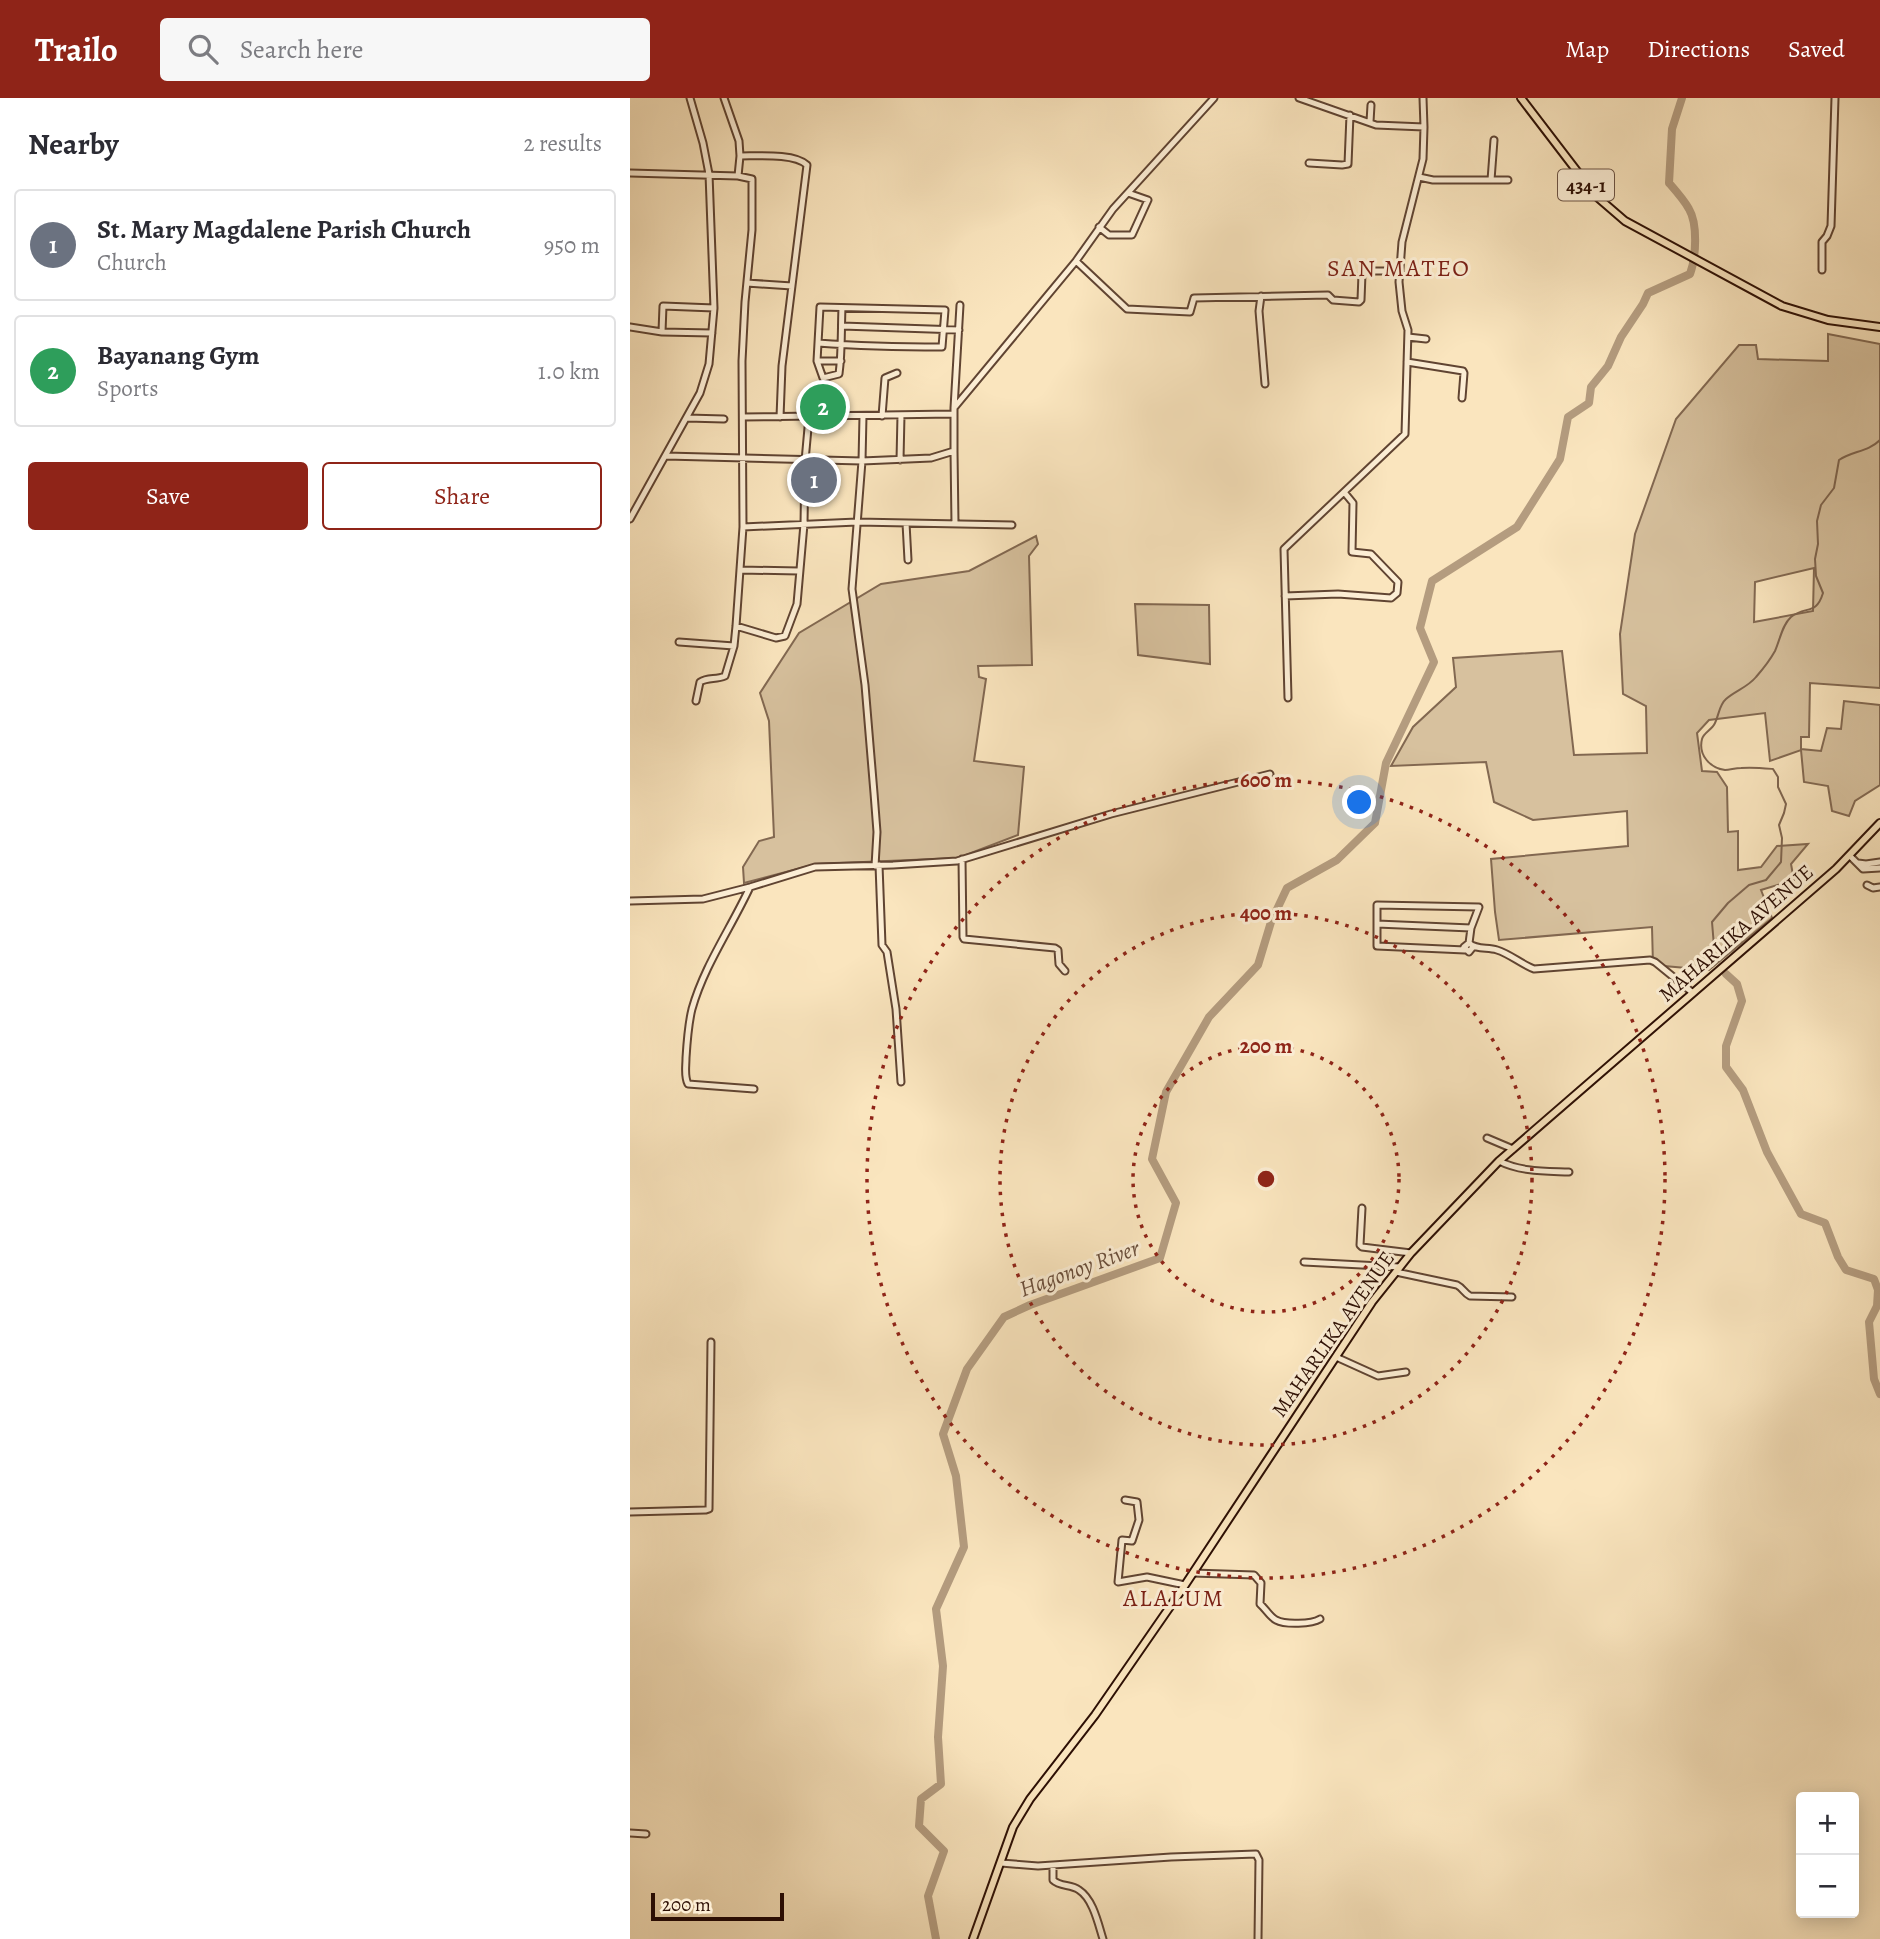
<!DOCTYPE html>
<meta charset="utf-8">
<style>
body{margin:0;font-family:Alegreya,serif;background:#f7f7f7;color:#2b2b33}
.controls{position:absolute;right:21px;bottom:21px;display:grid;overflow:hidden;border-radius:7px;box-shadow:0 4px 18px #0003}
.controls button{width:63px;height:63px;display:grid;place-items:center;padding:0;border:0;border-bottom:2px solid #e1e1e2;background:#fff;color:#2b2b33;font:35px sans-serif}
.scale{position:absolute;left:21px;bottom:18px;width:133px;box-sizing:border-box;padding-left:7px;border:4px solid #2d0f04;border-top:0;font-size:19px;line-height:24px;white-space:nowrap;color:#2d0f04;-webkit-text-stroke:5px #fceed5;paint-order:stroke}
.you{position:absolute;left:730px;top:705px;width:24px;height:24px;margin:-18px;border:5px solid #fff;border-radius:50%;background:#1a73e8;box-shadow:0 0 0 10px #1a73e833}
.badge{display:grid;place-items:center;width:46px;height:46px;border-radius:50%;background:#8f2418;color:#fff;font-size:23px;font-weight:700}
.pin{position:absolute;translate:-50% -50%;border:4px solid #fff;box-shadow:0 2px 7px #0006}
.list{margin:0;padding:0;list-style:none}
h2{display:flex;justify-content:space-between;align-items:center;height:91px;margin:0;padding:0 28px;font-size:30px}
h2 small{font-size:23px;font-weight:400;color:#7c7c81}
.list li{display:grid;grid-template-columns:46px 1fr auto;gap:21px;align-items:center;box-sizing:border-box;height:112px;margin:0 14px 14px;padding:0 14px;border:2px solid #e1e1e2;border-radius:7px}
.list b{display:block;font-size:26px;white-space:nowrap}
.list p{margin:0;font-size:23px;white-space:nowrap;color:#7c7c81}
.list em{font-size:23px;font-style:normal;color:#7c7c81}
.actions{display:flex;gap:14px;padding:21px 28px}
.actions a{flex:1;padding:16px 0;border:2px solid #8f2418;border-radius:7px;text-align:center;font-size:24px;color:#8f2418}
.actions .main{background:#8f2418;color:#fff}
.icon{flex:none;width:38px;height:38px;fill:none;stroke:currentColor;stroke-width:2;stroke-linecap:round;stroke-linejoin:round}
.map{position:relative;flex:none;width:1250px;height:1841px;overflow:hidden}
header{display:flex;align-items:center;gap:42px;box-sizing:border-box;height:98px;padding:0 35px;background:#8f2418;color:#fff}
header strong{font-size:33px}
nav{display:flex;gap:38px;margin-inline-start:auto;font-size:24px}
.search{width:490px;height:63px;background:#f7f7f7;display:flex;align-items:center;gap:18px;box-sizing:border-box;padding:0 24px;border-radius:7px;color:#7c7c81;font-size:26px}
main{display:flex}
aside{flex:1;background:#fff}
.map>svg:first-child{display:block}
.green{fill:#d7c19e;stroke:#826851;stroke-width:2;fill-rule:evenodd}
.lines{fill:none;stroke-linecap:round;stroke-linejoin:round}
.stream{stroke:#7e644e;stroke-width:2}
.river{stroke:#b49c7f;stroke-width:8}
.minor-casing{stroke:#604432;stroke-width:9}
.major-casing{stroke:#2d0f04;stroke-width:10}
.minor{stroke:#fceed5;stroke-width:5}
.major{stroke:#fae5be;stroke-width:6}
.ring{fill:none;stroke:#8f2418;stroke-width:3.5;stroke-dasharray:3.5 7}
.labels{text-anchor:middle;stroke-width:6;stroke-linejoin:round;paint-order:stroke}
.shield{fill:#fceed5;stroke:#6b5243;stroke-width:2}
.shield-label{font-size:19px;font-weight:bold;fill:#2d0f04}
.street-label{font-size:21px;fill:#2d0f04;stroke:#fceed5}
.water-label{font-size:23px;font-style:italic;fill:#6a4e3b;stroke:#fceed5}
.quarter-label{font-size:24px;letter-spacing:2px;fill:#7a1f14;stroke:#fceed5}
.centre{fill:#8f2418;stroke:#fceed5;stroke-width:3.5}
.ring-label{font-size:21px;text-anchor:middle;font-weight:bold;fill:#8f2418;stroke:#fceed5;stroke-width:6;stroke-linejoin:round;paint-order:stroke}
</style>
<header>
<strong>Trailo</strong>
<div class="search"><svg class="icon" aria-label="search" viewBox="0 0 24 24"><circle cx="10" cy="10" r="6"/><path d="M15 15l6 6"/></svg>Search here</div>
<nav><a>Map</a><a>Directions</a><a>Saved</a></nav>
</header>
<main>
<aside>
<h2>Nearby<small>2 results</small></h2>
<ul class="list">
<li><span class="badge" style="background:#6b7280">1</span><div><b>St. Mary Magdalene Parish Church</b><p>Church</p></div><em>950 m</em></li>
<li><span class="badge" style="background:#2e9e5b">2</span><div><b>Bayanang Gym</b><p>Sports</p></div><em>1.0 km</em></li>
</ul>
<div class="actions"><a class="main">Save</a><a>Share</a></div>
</aside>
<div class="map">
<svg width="1250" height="1841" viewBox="0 0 1250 1841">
<rect width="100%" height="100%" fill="#fae5be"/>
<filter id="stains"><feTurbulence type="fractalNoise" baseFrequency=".00286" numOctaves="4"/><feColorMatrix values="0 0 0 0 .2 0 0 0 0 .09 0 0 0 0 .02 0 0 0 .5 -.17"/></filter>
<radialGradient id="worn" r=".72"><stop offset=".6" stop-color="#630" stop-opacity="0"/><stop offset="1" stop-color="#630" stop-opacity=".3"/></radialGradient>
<path class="green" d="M1198,236l52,10v344l-70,-5 -1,54h-8v12l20,2 6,-23 14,1 3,-28 36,4v80l-25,16 -6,15 -17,-5 -4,-25 -24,-4 -3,-32 -31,11 -5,-48 -56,7 -12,13 5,38 15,1 10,15 1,45 10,-1v39l23,-3 16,-21 31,-2 -17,20 3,16 -33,10 11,28 -63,52 -56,-5 -1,-38 -153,13 -4,-28 -4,-53 137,-13 -1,-35 -94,9 -39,-18 -8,-40 -95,4 22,-39 43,-40 -3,-29 109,-7 12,104 73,-2 -1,-47 -23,-12 -3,-60 15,-100 41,-115 63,-74h17l2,14 70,2zM1184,470l-1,43 -59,11 1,-40z
M406,438l2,8 -9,12 3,109 -54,1 1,11 7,2 -12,82 50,6 -6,68 -60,23 -142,6 -72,19 -1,-16 16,-26 15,-4 -5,-116 -9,-28 39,-60 82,-49 88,-13z
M505,506l74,1 1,59 -72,-9z"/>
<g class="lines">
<path class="stream" d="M1083,862l-1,-6 2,-8 -2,-24 16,-19 21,-18 17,-5 15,-18 1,-24 -3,-13 5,-12 2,-9 -8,-17v-10l-5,-8c-11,-1 -21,-2 -32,-1 -6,0 -11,2 -16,2 -15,-2 -27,-15 -23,-31 2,-7 10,-9 13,-16 4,-8 4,-18 11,-24 9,-8 22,-12 30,-22 7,-8 14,-17 19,-26 5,-11 7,-26 16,-34 15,-12 25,-1 32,-24l-7,-17 -1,-17 3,-15 -1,-23 4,-16 13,-17 5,-28c13,-9 29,-8 41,-20"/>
<path class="river" d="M1096,876l11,10 5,17 -16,45v21l17,23 24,62 34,62 24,9 13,34 8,13 28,9 4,11 -1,16 -8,16 5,57 6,15
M306,1841l-8,-43 16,-45 -25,-25 2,-27 20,-15 -3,-47 5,-71 -7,-57 28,-62 -8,-71 -13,-42 24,-65 37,-52 26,-12 130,-47 16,-55 -24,-44 14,-67 43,-75 49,-52 13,-43 16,-34 50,-28 38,-37 11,-60 48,-101 -14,-34 12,-47 85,-54 43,-68 8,-42 21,-14 2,-16 17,-21 13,-29 22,-33 5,-11 42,-19c6,-16 8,-50 -1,-65 -5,-9 -13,-18 -20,-26l3,-54 10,-31"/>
<g class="minor-casing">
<path id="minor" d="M669,0l77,27 48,2
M740,24l1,-17
M110,58c18,0 55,-3 67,9l-25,201 -2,51
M679,65l33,2 6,-1 2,-49
M0,75l108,3
M789,79l14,3h75
M861,82l3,-40
M469,129l10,8h23l16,-35 -20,-7
M446,163l51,48 63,3 4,-14 134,-3 5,5 26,2 2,-2 1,-26 2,-3h36
M1192,172v-28l5,-6 4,-10 4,-128
M117,185l45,3
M631,198l-2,15 6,73
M212,228l117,4
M0,229l32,5 50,1
M32,234l1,-26 51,2
M778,239l18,2
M188,245c41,3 83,4 124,4l3,-37 -125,-3 -3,54 6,17 16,-4c3,-22 2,-44 3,-66
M187,263h24
M777,264l56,9 1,2 -2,25
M324,310l6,-103
M233,318l-1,45 -10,128 13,96 9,108 3,39 -2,34
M252,318l3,-38 12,-5
M113,319l210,-3
M57,320l37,1
M324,353l1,73
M36,358l196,5 69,-3 23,-7v-43l122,-147 37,-52 101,-111
M270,362l1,-45
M0,421l70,-126 9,-29 5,-56 -5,-134 -6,-31 -13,-45
M276,425l2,37
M113,429l114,-5 155,3
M110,472l59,1
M655,498l53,-2 53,4 6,-5 1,-11 -27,-28 -19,-2 1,-49 -9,-11
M106,528l40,12 9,-2 12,-32 7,-80 1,-63 4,-44
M49,544l55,4
M658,600l-4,-149 121,-115 3,-104 -6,-19 -3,-29 3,-40 21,-83 1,-32 -1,-29
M66,603l4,-19c8,-5 16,-2 25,-6l9,-30 2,-20 7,-99 -1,-166 3,-59 7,-72v-51l-14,-3 2,-20 -1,-15 -15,-43
M1220,758l13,13 17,-1
M332,761l1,78 1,2 91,9 3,2 1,14 6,7
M1228,765l8,1 14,-2
M249,767l3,80 5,7 9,57 5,73
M1237,787l6,3 7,-1
M120,789c-19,41 -46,79 -58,122 -4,16 -5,33 -6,49 0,9 -2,18 2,26l66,5
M0,803l73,-2 47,-12 65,-20 78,-2 64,-4 154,-47 159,-40
M747,826l94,4
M843,849l-4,5 -5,-5 5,-4c7,7 18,4 28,7 13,4 24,14 37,19l116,-9 5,2 38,31
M835,852l-88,-4v-41l102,2 -8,21 -2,15
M857,1040l26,11
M869,1063c22,11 46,10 70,11
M732,1110l-2,37 2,2 49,6
M674,1164l96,5
M766,1174l61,13c6,3 7,8 13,11l42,1
M706,1259l42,19 28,-4
M495,1402l12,2 2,18 -7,21 -10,-1 -4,42 29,-5 38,8
M0,1414l76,-2 3,-1 2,-167
M563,1475l61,2 7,8 -1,21c5,4 10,13 16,16 9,5 36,4 44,-1
M0,1735l16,1
M371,1765l37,3 133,-9 85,-3 3,6 -1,79
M423,1767v15c7,7 18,4 26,10 14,9 19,33 24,49"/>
</g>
<g class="major-casing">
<path id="major" d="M891,0l75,98 29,25 157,85 46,14 52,7
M343,1841l40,-112 17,-28 65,-84 90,-130 187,-283 39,-49 88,-92 337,-292 44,-46"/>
</g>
<use href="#minor" class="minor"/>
<use href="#major" class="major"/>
</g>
<g class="ring">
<circle cx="636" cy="1081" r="133"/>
<circle cx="636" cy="1081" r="266"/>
<circle cx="636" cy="1081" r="399"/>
</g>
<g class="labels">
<rect class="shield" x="928" y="71.5" width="56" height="31" rx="5"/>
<g class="shield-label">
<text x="956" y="94">434-1</text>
</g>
<g class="street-label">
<text transform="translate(1106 835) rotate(-41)" y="7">MAHARLIKA AVENUE</text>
<text transform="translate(703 1236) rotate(-55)" y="7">MAHARLIKA AVENUE</text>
</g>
<g class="water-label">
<text transform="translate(449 1170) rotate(-20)" y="8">Hagonoy River</text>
</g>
<g class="quarter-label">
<text x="769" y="178">SAN MATEO</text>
<text x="544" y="1508">ALALUM</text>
</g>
</g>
<circle cx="636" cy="1081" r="10" class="centre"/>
<g class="ring-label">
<text x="636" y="689">600 m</text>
<text x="636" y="822">400 m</text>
<text x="636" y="955">200 m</text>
</g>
<rect width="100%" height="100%" filter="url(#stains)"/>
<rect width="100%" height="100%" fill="url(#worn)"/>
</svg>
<div class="controls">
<button>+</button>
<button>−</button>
</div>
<div class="scale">200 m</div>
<div class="you"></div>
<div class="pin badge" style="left:184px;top:382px;background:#6b7280">1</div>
<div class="pin badge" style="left:193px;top:309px;background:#2e9e5b">2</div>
</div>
</main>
